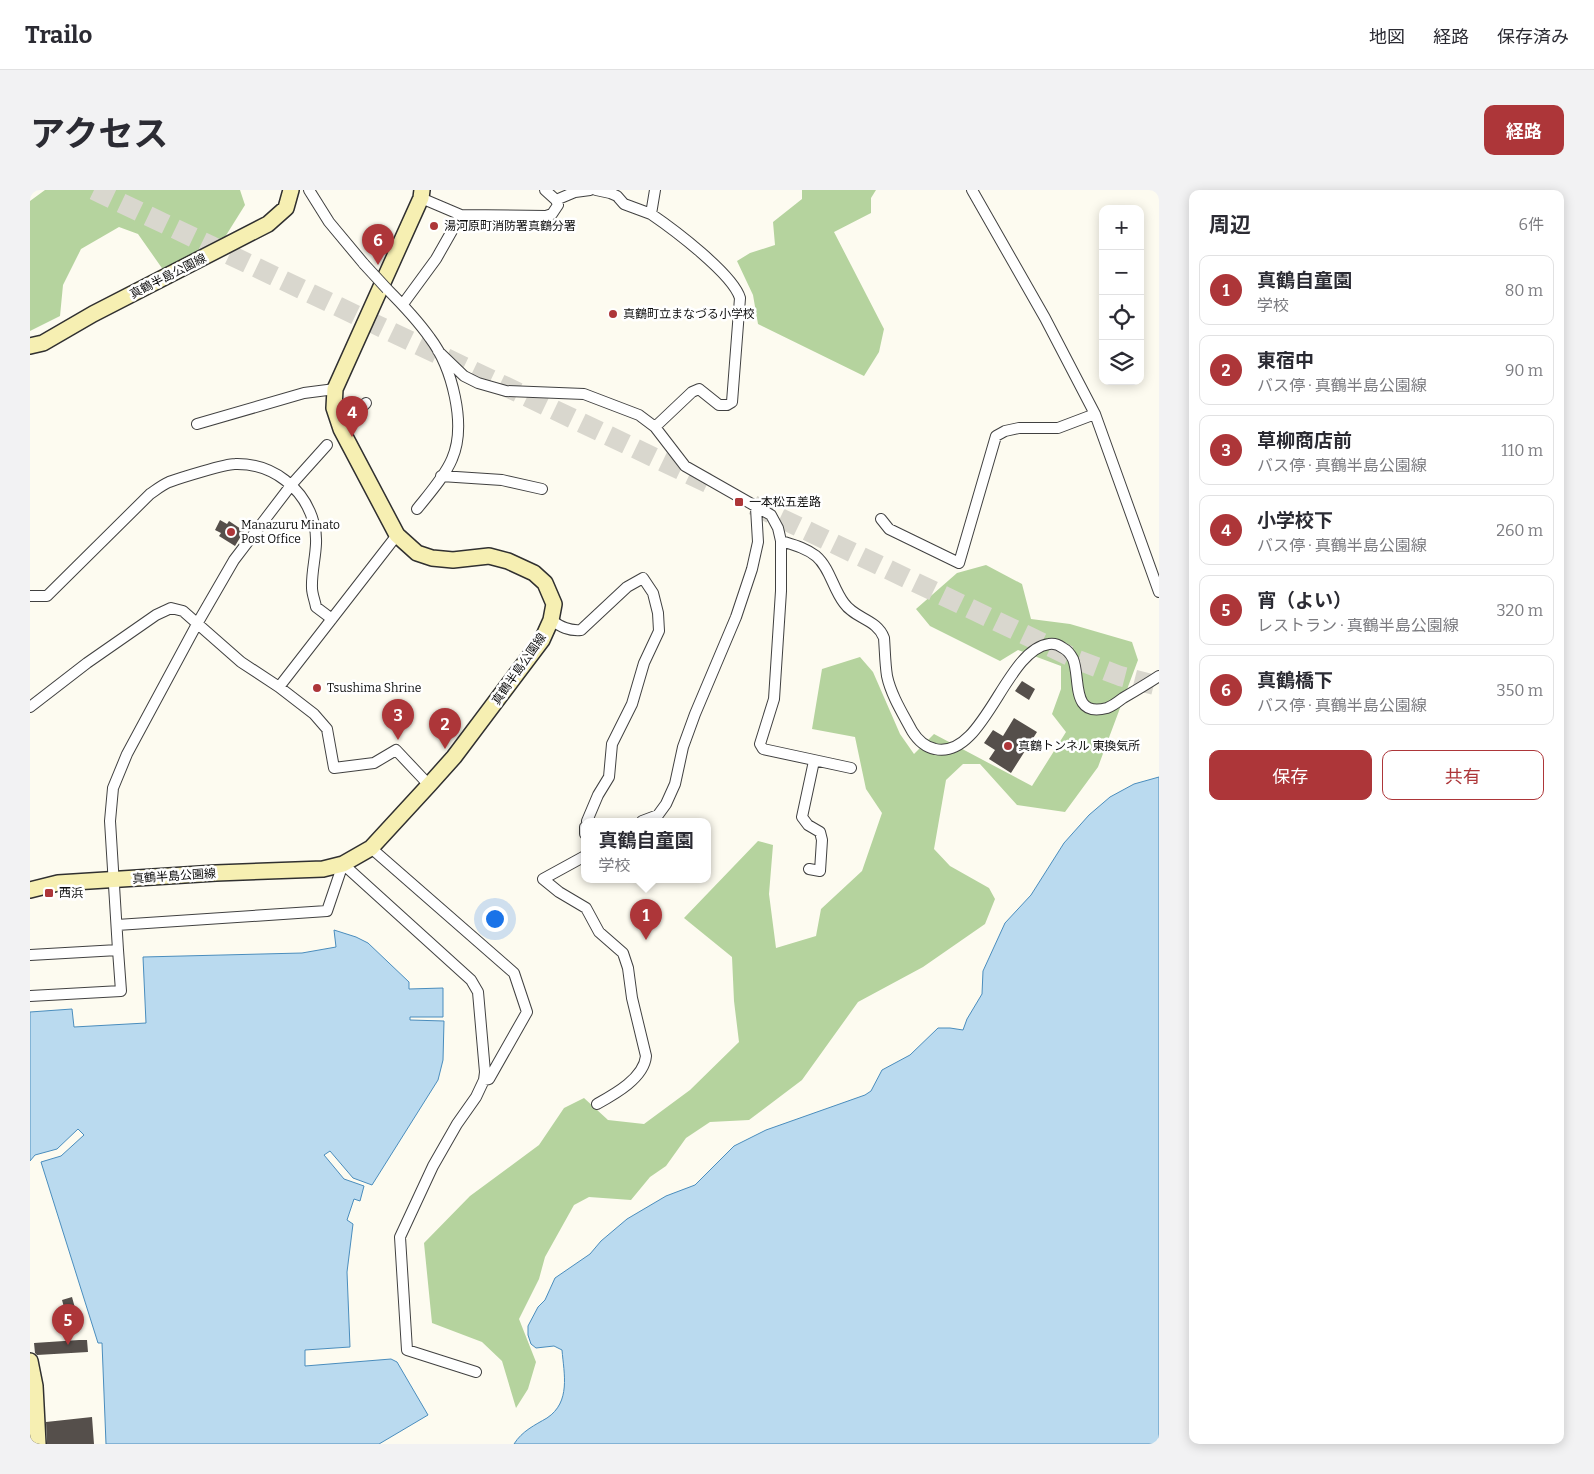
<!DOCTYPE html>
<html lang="ja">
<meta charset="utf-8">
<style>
body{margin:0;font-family:Bitter,"Noto Sans JP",serif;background:#f2f2f3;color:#2b2b33}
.controls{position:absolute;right:15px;top:15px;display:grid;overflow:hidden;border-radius:10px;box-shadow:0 2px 12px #0003}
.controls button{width:45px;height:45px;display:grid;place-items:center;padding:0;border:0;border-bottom:1px solid #e1e1e2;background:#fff;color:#2b2b33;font:25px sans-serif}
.you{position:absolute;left:464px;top:728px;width:18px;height:18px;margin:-12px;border:4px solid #fff;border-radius:50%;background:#1a73e8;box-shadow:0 0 0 8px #1a73e833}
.badge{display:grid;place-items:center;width:32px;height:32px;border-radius:50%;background:#ad3639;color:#fff;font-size:16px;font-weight:700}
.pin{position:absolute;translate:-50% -41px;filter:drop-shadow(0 1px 2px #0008)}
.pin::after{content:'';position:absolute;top:26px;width:18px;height:15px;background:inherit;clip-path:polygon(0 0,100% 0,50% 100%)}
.popup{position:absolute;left:551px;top:628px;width:130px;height:65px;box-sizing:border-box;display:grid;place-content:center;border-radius:10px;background:#fff;filter:drop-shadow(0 1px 4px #0005);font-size:16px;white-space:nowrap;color:#7c7c81}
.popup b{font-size:19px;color:#2b2b33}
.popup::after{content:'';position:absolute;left:50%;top:100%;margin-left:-10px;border:10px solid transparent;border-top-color:#fff}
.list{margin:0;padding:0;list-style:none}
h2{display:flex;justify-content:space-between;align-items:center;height:65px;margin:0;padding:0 20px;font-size:21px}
h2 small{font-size:16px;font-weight:400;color:#7c7c81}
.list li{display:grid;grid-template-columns:32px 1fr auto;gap:15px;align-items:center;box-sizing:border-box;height:70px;margin:0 10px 10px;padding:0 10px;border:1px solid #e1e1e2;border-radius:10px}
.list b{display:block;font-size:19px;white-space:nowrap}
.list p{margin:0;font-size:16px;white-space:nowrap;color:#7c7c81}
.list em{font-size:16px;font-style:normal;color:#7c7c81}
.actions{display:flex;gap:10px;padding:15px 20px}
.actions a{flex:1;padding:11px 0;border:1px solid #ad3639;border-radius:10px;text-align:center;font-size:18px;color:#ad3639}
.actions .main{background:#ad3639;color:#fff}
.icon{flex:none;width:28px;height:28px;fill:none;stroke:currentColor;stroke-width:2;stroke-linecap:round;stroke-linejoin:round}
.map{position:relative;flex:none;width:1129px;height:1254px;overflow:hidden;border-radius:10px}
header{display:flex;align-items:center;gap:30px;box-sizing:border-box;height:70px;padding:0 25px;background:#fff;border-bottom:1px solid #e1e1e2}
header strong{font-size:24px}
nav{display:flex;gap:28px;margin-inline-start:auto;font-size:18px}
.intro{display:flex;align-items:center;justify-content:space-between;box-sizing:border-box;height:120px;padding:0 30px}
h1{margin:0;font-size:35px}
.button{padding:12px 22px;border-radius:10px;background:#ad3639;color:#fff;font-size:18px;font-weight:700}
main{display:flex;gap:30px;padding:0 30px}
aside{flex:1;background:#fff;border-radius:10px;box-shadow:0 2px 12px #0003}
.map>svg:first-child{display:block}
.forest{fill:#b5d39e}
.water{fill:#badaef;stroke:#4a8dbd}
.building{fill:#554f4b}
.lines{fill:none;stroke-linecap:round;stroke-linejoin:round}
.highway-tunnel{stroke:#d9d7ce;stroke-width:20;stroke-dasharray:20 10;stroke-linecap:butt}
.street-casing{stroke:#414141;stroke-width:12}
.secondary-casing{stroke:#303030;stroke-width:18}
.street{stroke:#fff;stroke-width:10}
.secondary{stroke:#f6efb2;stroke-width:15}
.street-bridge-casing{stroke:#414141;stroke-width:12;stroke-linecap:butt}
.street-bridge{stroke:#fff;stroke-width:10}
.poi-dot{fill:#ad3639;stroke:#fff;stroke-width:2}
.labels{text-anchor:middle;stroke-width:5;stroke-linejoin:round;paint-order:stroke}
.poi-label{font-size:12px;fill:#0e0e0e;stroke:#fff;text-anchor:start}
.street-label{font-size:12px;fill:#0e0e0e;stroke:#fff}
</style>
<header>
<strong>Trailo</strong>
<nav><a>地図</a><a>経路</a><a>保存済み</a></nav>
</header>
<div class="intro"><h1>アクセス</h1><a class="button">経路</a></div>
<main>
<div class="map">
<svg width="1129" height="1254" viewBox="0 0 1129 1254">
<rect width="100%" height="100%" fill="#fdfbf0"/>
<path class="forest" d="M15,0h195l5,15 -20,32 -61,34 -26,-37 -19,-7 -38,22 -18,36 -3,31 -30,15v-130z
M772,0h74l-5,8v15l-37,19 50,97 -5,23 -15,24 -106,-52 -5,-29 -16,-34 13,-8 25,-8 -2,-23 29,-23z
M956,375l36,19 9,35 39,5 62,18 6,18 -40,107 -33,45 -48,-7 -37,-41h-17l-17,16 -12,69 16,17 39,22 6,11 -10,25 -62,43 -65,35 -56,78 -53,40 -39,2 -24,16 -20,28 -16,11 -19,23 -42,-3 -15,8 -29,52 -6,22 -20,40 17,43 -8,27 -12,19 -14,-47 -20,-19 -50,-19 -8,-80 46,-47 69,-51 25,-37 20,-10 24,22 36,4 46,-34 49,-48 -5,-41 -2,-44 -48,-39 74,-77 15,4 -4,49 7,54 40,-12 5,-27 41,-38 20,-58 -16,-24 -11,-52 -43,-8 10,-60 38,-12 13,15 27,62 14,20 20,-20 98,52 34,-54 -14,-18 9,-25v-23l-43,-16 -18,11 -70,-35 -14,-17 41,-36z"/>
<path class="water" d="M1129,587v667h-645c8,-13 21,-19 33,-26 24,-16 17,-44 15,-68l-8,-4 -18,2 -5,-4 -3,-9v-9l10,-19 7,-7 10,-22 35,-24 11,-13 26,-22 39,-23 29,-11 39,-39 32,-16 99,-35 6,-4 11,-21 28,-15 28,-27h12l13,2 4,-11 15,-25 1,-23 22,-48 26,-28 33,-52 25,-28 21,-18 24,-13z
M304,740l22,7 12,6 41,39v7l34,-1v29h-33v3l34,1 -1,39 -5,20 -66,105 -19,-7 -23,-27 -6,4 20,24 20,7 -4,15 -6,-2 -7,21 6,4 -6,48 3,75 -45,3v16l86,-7 6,3 31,53 -49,29h-273l-4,-101h-4l-57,-181 20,-6 23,-21 -6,-6 -21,20 -22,6 -5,6v-149l42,-3 2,18 72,-4 -3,-66 159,-4 34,-6z"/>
<path class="building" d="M190,330l7,4 2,-3 15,10 -9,15 -16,-10 2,-3 -6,-3z
M992,491l13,8 -6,11 -14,-9z
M984,528l23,14 -26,41 -22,-14 6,-9 -11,-7 9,-13 10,6z
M42,1107l6,22 -10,3 -6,-22z
M49,1150h8l1,12 -51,3 -2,-2 -1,-10z
M62,1227l2,27h-47l-1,-22z"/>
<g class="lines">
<path class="highway-tunnel" d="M64,0l622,297
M723,315l325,155 42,16 39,10"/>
<g class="street-casing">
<path id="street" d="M279,0l20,32 35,42
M566,0l14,3 7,3 7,8 27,10 4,-24
M942,0l73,128 50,96 64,178
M391,8l40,17 85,1 6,-2 6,-9 -2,-5 -11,-10
M526,10l19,-8 15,-2
M621,24c22,15 82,60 89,84l-8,104 -5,3h-8l-20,-16 -7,3 -37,35
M357,99c16,16 31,32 43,49 22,29 37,87 22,121 -7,17 -23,35 -35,50
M373,114l33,-45 25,-44
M408,161l26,25 14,7 28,8 78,3 55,21 16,12 30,39 86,49 7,13 3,13v50l-7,108 -14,45 3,5 88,19
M167,234l107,-31 31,-4
M311,239l25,-26
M411,286l61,4 40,9
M851,329l8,10 70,34 37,-127 9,-5 14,-3h39l37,-14
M751,351c13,4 25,7 35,15 14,12 17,33 28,47 11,16 33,16 40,35 1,13 1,25 3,38 4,19 16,38 25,55 5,8 13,16 23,18 49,11 70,-99 114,-105 5,-1 10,1 14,4 4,2 8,7 10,11 8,19 -3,59 34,49 6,-2 12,-7 16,-10 12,-7 24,-14 36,-22
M0,406h17l103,-102c6,-4 12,-9 19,-12 11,-4 56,-18 66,-18 37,-1 70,24 79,60 6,21 -3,43 -2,64 0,6 3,13 4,19l16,12
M521,430c10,7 18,11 30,10l46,-43 16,-9 10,15 5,20 1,18 -15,32 -12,41 -20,40 -3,33 -11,18 -11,26
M249,497l118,-152
M0,517l57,-44 69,-48 15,-7 12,3 58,51 38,25 35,27 13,15 7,39 40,-5 22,-13 33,35
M612,631l16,-6 8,-11 9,-20 8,-37 12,-33 41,-97 16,-48 6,-27 -2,-34
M555,637v7
M341,658l143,125 13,39 -38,67 -5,1
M555,666l-42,23 16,13 27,16 13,24 24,21 5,15 4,30 14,58c-2,22 -31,38 -49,48
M779,679l11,2 2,-31 -2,-8 -12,-7 -6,-8 12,-56
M87,735l210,-14 16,-47 128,116 7,12 7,80 -1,8 -8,17 -19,27 -24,42 -33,71 7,113 69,22
M0,765l88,-5 -8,-129 3,-33 14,-34 70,-130 37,-64 58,-76 35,-39
M0,806l91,-5 -3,-41"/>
</g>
<g class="secondary-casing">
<path id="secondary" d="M0,156l13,-3 50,-29 175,-90 18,-16 5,-18
M0,700l28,-7 158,-10 107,-4 20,-5 28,-16 58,-63 25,-28 88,-117 9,-20 3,-16 -9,-21 -11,-10 -26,-12 -19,-5 -36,4 -21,-2 -15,-5 -20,-18 -56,-106 -7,-21 1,-19 86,-191 1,-8
M0,1171l5,25 3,58"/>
</g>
<use href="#street" class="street"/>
<use href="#secondary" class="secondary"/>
<g class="street-bridge-casing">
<path id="street-bridge" d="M334,74l23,25"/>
</g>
<use href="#street-bridge" class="street-bridge"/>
</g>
<g class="poi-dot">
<circle cx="404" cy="36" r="5"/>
<circle cx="583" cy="124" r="5"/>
<rect x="704" y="307" width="10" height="10" rx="2.5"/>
<circle cx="201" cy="342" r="5"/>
<circle cx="287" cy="498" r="5"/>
<circle cx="978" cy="556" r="5"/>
<rect x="14" y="698" width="10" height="10" rx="2.5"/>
</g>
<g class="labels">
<g class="poi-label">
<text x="414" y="40">湯河原町消防署真鶴分署</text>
<text x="593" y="128">真鶴町立まなづる小学校</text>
<text x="719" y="316">一本松五差路</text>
<text x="211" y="339">Manazuru Minato<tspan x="211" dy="14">Post Office</tspan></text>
<text x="297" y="502">Tsushima Shrine</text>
<text x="988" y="560">真鶴トンネル 東換気所</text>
<text x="29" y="707">西浜</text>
</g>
<g class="street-label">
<text transform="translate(138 86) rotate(-27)" y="4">真鶴半島公園線</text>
<text transform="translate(489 479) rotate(-55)" y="4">真鶴半島公園線</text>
<text transform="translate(144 686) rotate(-4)" y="4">真鶴半島公園線</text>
</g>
</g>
</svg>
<div class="controls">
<button>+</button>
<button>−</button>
<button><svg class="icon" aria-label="locate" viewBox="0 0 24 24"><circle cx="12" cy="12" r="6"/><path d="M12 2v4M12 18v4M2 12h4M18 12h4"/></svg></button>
<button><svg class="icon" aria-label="layers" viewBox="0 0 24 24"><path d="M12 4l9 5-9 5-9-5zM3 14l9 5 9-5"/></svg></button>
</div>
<div class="you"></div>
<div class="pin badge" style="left:616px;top:750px">1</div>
<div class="popup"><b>真鶴自童園</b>学校</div>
<div class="pin badge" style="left:415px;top:559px">2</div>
<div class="pin badge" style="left:368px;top:550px">3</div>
<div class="pin badge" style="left:322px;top:247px">4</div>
<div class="pin badge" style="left:38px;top:1155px">5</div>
<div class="pin badge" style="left:348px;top:75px">6</div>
</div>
<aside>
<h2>周辺<small>6件</small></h2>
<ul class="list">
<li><span class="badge">1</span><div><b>真鶴自童園</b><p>学校</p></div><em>80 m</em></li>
<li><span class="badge">2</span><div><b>東宿中</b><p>バス停 · 真鶴半島公園線</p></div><em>90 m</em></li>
<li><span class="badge">3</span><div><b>草柳商店前</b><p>バス停 · 真鶴半島公園線</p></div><em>110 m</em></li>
<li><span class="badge">4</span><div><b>小学校下</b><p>バス停 · 真鶴半島公園線</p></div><em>260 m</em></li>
<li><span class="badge">5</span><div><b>宵（よい）</b><p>レストラン · 真鶴半島公園線</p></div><em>320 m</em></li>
<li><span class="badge">6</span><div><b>真鶴橋下</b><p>バス停 · 真鶴半島公園線</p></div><em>350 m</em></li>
</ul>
<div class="actions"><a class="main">保存</a><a>共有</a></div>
</aside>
</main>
